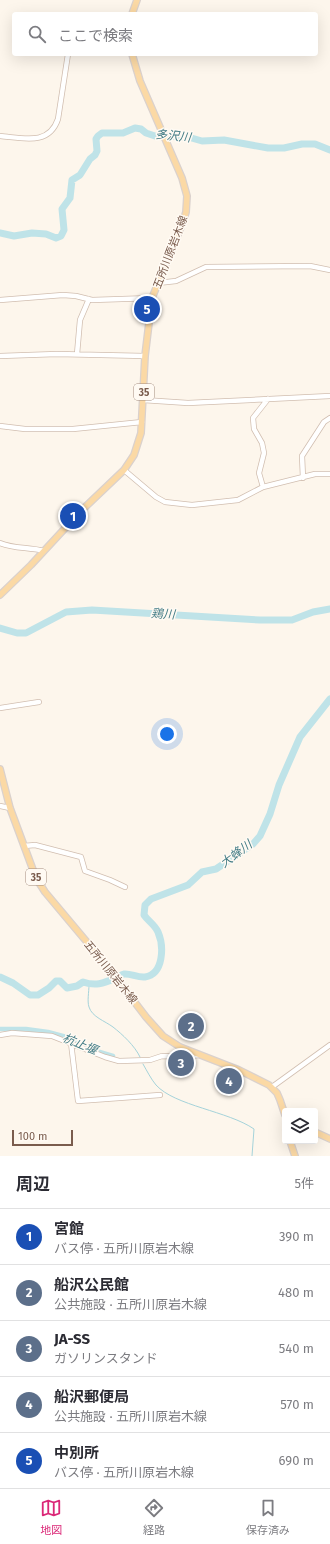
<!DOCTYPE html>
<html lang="ja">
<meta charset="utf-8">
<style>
body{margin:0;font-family:"Fira Sans","Noto Sans JP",sans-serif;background:#f2f2f3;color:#2b2b33}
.controls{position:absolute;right:12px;bottom:12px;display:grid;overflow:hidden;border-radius:4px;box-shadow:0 4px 16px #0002}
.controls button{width:36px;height:36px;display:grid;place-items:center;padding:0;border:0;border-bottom:1px solid #e1e1e2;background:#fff;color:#2b2b33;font:20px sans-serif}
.scale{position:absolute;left:12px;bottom:10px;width:61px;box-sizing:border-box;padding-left:4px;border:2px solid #7a5c4d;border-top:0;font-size:11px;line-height:14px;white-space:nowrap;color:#7a5c4d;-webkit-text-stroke:3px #fffaf3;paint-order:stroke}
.you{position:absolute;left:167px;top:734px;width:14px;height:14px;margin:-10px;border:3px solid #fff;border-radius:50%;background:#1a73e8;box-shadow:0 0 0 6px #1a73e833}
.badge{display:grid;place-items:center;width:26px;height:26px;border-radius:50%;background:#db2777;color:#fff;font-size:13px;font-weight:700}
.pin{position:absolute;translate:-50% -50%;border:2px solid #fff;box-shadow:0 1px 4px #0006}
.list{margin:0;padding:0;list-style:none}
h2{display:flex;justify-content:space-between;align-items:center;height:52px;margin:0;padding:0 16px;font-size:17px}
h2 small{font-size:13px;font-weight:400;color:#7c7c81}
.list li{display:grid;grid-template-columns:26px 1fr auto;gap:12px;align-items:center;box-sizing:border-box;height:56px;padding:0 16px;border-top:1px solid #e1e1e2}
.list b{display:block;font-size:15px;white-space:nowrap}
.list p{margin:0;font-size:13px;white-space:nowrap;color:#7c7c81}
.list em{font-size:13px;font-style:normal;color:#7c7c81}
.icon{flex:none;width:22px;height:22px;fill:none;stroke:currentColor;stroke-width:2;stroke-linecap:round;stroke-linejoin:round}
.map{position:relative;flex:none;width:330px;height:1156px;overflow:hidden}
.search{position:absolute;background:#fff;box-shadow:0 4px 16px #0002;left:12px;right:12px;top:12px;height:44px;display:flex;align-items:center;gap:10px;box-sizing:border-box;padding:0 14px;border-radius:4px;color:#7c7c81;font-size:15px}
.sheet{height:332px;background:#fff}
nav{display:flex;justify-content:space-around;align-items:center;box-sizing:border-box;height:56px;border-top:1px solid #e1e1e2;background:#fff;font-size:11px;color:#7c7c81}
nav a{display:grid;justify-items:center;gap:2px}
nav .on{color:#db2777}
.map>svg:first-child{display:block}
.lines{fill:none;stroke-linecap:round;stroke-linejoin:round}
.stream{stroke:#a5d3da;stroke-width:1}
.canal{stroke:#bfe3e8;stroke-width:4.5}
.river{stroke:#bfe3e8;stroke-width:7}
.minor-casing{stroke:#d1beb0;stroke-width:6}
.major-casing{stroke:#dad1cd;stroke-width:8}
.minor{stroke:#fff;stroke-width:4.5}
.major{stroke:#fbd9a5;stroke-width:5.5}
.labels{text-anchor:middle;stroke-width:3;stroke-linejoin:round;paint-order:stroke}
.shield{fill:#fffaf3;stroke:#a28b7f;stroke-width:1}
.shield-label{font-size:10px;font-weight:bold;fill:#7a5c4d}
.street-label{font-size:11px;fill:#7a5c4d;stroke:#fffaf3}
.water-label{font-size:12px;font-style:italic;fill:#437c86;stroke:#fffaf3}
</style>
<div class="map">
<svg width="330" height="1156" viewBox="0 0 330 1156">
<rect width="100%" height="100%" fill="#fdf6ec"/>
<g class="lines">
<path class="stream" d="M89,985c0,7 -2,16 0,22 3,10 16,14 24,20 9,7 22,19 27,30
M143,1064c4,7 8,15 13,21 19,21 72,26 98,44l-2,27"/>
<path class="canal" d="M0,1029h26l22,3 26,7 19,11 20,6"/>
<path class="river" d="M0,233l14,3 18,-3 14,1 10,4 5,-2 3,-6 -2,-21 8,-11 2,-18 8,-5 10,-16 5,-4 2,-4 -1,-12 2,-3 4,-3h21l12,-5 6,1 5,4 9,3 33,1 14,4 22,-1 44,8h16l18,-4h13l15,6
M0,628l17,5h9l40,-21 26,-2 168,10h32l21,-8 17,-3
M0,977l13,6 17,12h8l11,-7 7,-7h4l7,7 10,-2 6,-4c12,4 20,2 32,-4 3,-1 6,-3 9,-4 6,-1 14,4 21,3 19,-3 19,-31 13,-45 -3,-7 -10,-11 -14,-17l1,-10 6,-6 37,-14 14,-13 14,-3 37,-25 7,-8 10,-22 9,-29 21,-48 30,-38"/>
<g class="minor-casing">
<path id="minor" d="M0,136c23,2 49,10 58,-17l10,-65
M158,283l18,-2 30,-14 104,-1 20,4
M0,300l63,-5 13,1 16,4 60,-2
M77,354l3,-34 9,-21
M0,356l57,-2 88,2
M143,400l45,3 142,-7
M0,426l25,3h48l69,-7
M124,470l32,27 9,5 27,3 46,-5 25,-13 52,-13h15
M303,478l-1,-22 22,-34 6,-4
M263,487l-4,-14 5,-20 -2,-10 -8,-14 -1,-11 15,-19
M0,543c14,6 29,4 44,8
M0,708l39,-6
M0,806l10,2
M24,846l11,-1 46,12 4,14 25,9 15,7
M0,1035l12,-2 40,3 53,21 14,4 31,-1 12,-4 25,1 11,-2
M71,1043l7,58 82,-6
M272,1087l58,-42"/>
</g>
<g class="major-casing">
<path id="major" d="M132,14l5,-14
M0,595l31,-30 50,-54 43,-41 10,-15 7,-22 4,-77 7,-58 31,-76 3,-10 1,-16 -5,-18 -42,-97 -8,-27
M0,769l10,39 26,70 9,14 62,74 39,51 17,19 17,11 59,23 30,15 8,8 3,7 5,15
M315,1132l15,7
M290,1141l5,15"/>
</g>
<use href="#minor" class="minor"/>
<use href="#major" class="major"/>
</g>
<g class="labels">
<g class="shield">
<rect x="134" y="384" width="20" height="16" rx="3"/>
<rect x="26" y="869" width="20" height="16" rx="3"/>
</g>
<g class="shield-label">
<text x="144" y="396">35</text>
<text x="36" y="881">35</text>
</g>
<g class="street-label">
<text transform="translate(170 252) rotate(-69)" y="4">五所川原岩木線</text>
<text transform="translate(111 972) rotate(51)" y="4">五所川原岩木線</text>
</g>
<g class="water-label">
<text transform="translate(173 136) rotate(6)" y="4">多沢川</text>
<text transform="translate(163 614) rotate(3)" y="4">鶏川</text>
<text transform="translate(236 854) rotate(-37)" y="4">大蜂川</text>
<text transform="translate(80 1044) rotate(23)" y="4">杭止堰</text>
</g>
</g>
</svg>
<div class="controls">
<button><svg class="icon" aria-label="layers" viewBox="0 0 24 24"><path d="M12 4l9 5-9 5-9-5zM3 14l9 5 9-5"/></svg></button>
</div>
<div class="scale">100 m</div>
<div class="you"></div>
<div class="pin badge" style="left:73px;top:516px;background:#1a4fb4">1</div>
<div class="pin badge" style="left:191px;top:1026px;background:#5c6f8a">2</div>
<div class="pin badge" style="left:181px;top:1063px;background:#5c6f8a">3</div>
<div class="pin badge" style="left:229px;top:1081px;background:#5c6f8a">4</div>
<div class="pin badge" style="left:147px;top:309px;background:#1a4fb4">5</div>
<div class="search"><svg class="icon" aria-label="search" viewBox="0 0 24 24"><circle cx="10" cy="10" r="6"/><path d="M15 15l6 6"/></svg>ここで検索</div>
</div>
<section class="sheet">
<h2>周辺<small>5件</small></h2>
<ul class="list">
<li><span class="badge" style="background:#1a4fb4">1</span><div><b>宮館</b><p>バス停 · 五所川原岩木線</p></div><em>390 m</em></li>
<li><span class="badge" style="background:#5c6f8a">2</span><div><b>船沢公民館</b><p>公共施設 · 五所川原岩木線</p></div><em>480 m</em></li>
<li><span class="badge" style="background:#5c6f8a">3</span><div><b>JA-SS</b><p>ガソリンスタンド</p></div><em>540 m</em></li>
<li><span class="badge" style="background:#5c6f8a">4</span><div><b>船沢郵便局</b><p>公共施設 · 五所川原岩木線</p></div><em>570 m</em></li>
<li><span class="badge" style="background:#1a4fb4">5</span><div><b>中別所</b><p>バス停 · 五所川原岩木線</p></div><em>690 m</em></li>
</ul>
</section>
<nav>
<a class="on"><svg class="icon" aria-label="map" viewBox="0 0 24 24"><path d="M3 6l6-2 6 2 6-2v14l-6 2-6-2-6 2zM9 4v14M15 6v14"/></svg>地図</a>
<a><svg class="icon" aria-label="directions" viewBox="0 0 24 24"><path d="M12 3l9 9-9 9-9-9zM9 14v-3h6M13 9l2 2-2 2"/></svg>経路</a>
<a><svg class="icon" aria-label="saved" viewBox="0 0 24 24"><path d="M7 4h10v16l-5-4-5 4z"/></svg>保存済み</a>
</nav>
